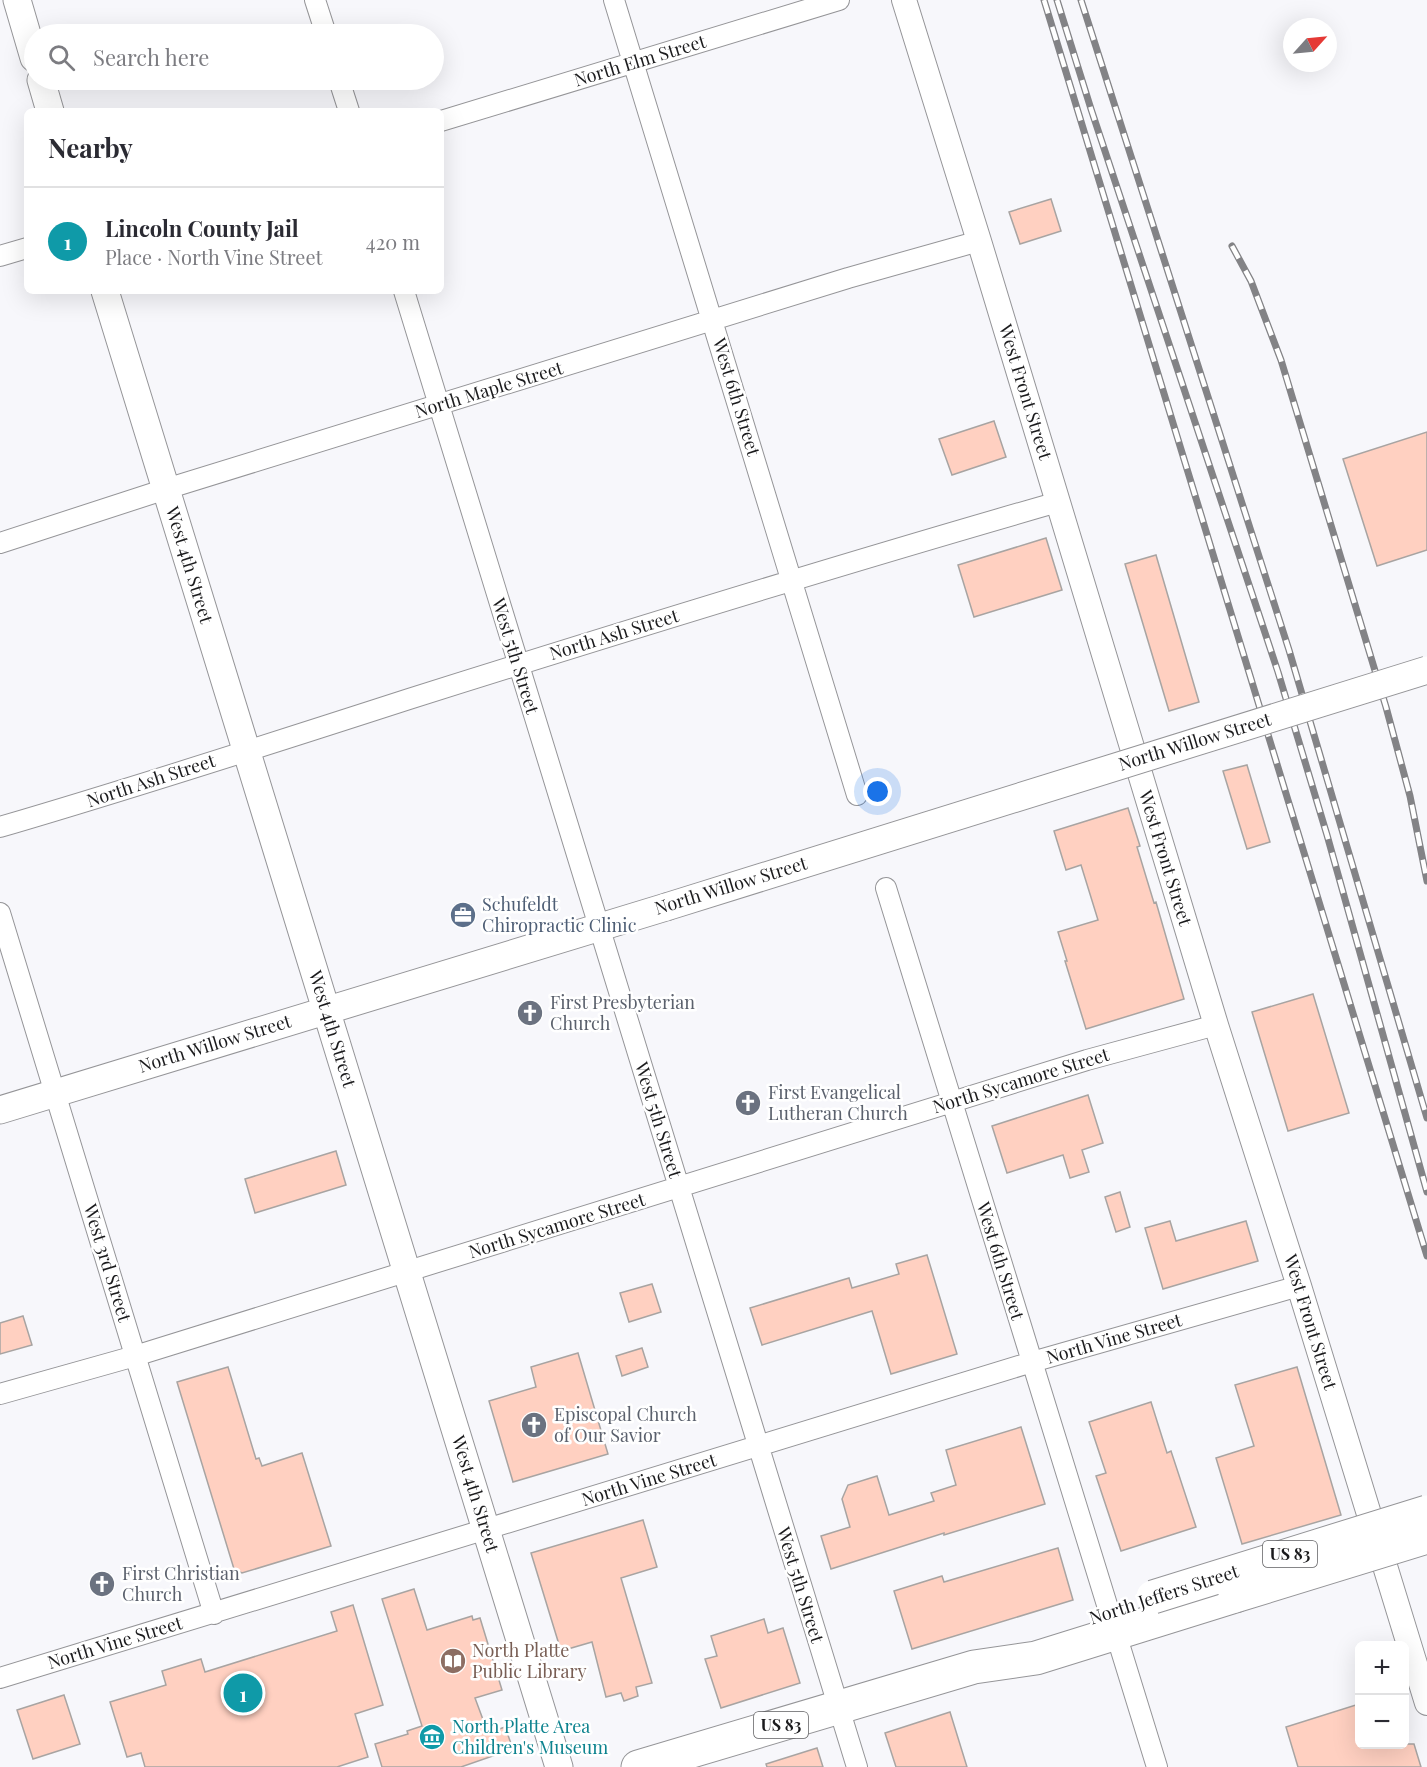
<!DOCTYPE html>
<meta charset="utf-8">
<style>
body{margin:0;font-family:"Playfair Display",serif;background:#f2f2f3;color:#2b2b33}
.controls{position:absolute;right:18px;bottom:18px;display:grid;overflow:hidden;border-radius:9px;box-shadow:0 6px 24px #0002}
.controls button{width:54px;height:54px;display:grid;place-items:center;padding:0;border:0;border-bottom:2px solid #e1e1e2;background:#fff;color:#2b2b33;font:30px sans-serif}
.compass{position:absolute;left:1283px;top:18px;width:54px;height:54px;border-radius:50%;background:#fff;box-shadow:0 6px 24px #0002;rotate:63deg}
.you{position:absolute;left:878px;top:792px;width:21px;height:21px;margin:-15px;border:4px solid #fff;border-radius:50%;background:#1a73e8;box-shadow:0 0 0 9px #1a73e833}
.badge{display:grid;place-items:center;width:39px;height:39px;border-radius:50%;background:#d93025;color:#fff;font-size:20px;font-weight:700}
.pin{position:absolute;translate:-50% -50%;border:3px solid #fff;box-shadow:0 2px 6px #0006}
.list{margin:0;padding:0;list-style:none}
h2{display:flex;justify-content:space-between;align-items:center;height:78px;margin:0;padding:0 24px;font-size:26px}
h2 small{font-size:20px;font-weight:400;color:#7c7c81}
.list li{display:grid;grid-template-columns:39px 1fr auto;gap:18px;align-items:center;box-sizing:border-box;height:108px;padding:0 24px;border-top:2px solid #e1e1e2}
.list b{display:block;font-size:22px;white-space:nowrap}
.list p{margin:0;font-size:20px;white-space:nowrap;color:#7c7c81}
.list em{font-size:20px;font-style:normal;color:#7c7c81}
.icon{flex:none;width:33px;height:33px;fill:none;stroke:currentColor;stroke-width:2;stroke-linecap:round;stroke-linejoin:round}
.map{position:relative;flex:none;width:1427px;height:1767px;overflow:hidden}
.search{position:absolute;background:#fff;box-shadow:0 6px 24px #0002;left:24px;top:24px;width:420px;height:66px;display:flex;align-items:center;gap:15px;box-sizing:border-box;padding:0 21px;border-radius:33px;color:#7c7c81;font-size:22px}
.panel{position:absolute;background:#fff;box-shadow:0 6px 24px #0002;left:24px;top:108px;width:420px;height:186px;border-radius:9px}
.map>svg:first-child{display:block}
.building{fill:#ffd0c1;stroke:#a8a4a2;stroke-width:1.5}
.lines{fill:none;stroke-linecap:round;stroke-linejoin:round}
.minor-casing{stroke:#959598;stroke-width:22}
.tertiary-casing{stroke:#959598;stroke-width:26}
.secondary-casing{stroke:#959598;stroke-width:29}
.trunk-casing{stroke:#959598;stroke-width:35}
.minor{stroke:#fff;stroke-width:20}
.tertiary{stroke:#fff;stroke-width:24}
.secondary{stroke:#fff;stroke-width:27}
.trunk{stroke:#fff;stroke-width:33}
.rail-casing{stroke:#838386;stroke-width:7}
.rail{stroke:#fff;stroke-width:4.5;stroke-dasharray:14;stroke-linecap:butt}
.secondary-bridge-casing{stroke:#959598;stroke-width:29;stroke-linecap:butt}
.trunk-bridge-casing{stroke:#959598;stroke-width:35;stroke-linecap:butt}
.secondary-bridge{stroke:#fff;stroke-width:27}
.trunk-bridge{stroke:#fff;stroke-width:33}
.labels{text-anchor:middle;stroke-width:5;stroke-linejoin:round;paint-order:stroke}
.shield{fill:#fff;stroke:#5f5f61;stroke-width:1.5}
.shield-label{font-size:16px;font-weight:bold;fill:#1b1b1d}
.street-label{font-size:18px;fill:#1b1b1d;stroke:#fff}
.service-label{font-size:18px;fill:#4e5e75;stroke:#fff;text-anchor:start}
.worship-label{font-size:18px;fill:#5b616d;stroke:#fff;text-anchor:start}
.education-label{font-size:18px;fill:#785e54;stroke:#fff;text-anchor:start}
.culture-label{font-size:18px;fill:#0d838f;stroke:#fff;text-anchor:start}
</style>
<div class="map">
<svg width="1427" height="1767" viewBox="0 0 1427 1767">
<rect width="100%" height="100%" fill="#f7f7fb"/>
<path class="building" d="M1051,199l10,32 -41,13 -11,-32z
M994,421l12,36 -54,18 -13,-36z
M1427,432v118l-50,16 -34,-107z
M1046,538l16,52 -88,27 -16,-52z
M1156,555l43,147 -30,9 -44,-147z
M1247,765l23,77 -23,7 -24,-78z
M1128,808l12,38 -3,1 17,56 2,-1 28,97 -98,30 -21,-68h2l-9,-29 40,-12 -17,-55 -15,5 -12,-39z
M1313,994l36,119 -61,18 -36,-119z
M1088,1095l15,48 -21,7 7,22 -19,6 -7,-23 -56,18 -15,-47z
M336,1151l10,34 -91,28 -10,-34z
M1120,1192l10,35 -14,5 -11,-35z
M1170,1221l6,20 70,-20 12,40 -95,28 -18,-61z
M927,1255l30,99 -66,20 -19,-63 -110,34 -12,-37 99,-30 3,10 47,-14 -3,-10z
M652,1284l9,28 -32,10 -9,-29z
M23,1316l9,29 -32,9v-31z
M642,1348l6,19 -26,9 -6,-20z
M578,1353l30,101 -95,28 -24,-81 47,-14 -5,-20z
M228,1367l28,92 3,-1 3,8 40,-13 29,93 -89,27 -8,-4 -57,-187z
M1297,1367l44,148 -99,29 -26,-86 38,-12 -19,-61z
M1151,1402l16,51 4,-2 25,76 -75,24 -25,-75 10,-3 -17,-51z
M1021,1427l24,77 -101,31v-2l-113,36 -10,-33 29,-9 -8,-28 6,-14 29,-9 12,39 45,-14 -3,-8 25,-8 -10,-35z
M643,1520l14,47 -36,11 31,105 -16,4 2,9 -14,5 -3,-8 -15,4 -14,-55 -31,9 -30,-98z
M1058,1548l15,52 -161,49 -18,-58 48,-15 2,6z
M414,1589l13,41 45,-14 1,4 7,-2 22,72 -27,8 13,35 17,-6 8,22 -52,18h-79l-7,-23 33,-10 -1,-3 15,-5 -40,-127z
M353,1605l30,100 -28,9 13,43 -31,10h-192l-4,-14 -14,4 -17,-55 56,-17 -4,-14 39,-12 4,13 132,-41 -6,-19z
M764,1619l4,14 15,-5 17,55 -79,25 -16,-49 12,-3 -6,-20z
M64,1695l16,49 -47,15 -16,-49z
M1359,1704v40h55l7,23h-123l-12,-40z
M950,1712l17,55h-71l-11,-34z
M817,1748l6,19h-56l-1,-3z"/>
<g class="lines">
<g class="minor-casing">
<path id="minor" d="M315,0l11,34
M614,0l243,795
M339,80l10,31
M441,121l398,-121
M0,256l27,-8
M404,291l453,1476
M0,543l166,-54 682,-211 131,-37
M0,827c137,-40 273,-84 409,-128 216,-68 432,-135 649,-197
M886,888l271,879
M0,913l214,701
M0,1394l135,-38 952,-296 129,-35
M0,1678l1032,-316 267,-76"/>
</g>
<g class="tertiary-casing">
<path id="tertiary" d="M904,0l75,241 237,784 83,261 128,417"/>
</g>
<g class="secondary-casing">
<path id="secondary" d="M17,0l17,58
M41,80l9,31
M105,291l454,1476
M0,1110l666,-203"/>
</g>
<g class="trunk-casing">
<path id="trunk" d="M638,1767l336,-100 62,-9 199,-62"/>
</g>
<use href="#minor" class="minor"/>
<use href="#tertiary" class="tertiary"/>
<use href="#secondary" class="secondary"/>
<use href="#trunk" class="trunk"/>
<g class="rail-casing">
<path id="rail" d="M1044,0l383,1256
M1057,0l34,109 187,563 49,163 100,357
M1081,0l208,650 138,468
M1232,246l19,35 30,79 105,347 24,89 17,85"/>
</g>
<use href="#rail" class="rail"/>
<g class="secondary-bridge-casing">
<path id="secondary-bridge" d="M666,907l761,-237"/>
</g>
<g class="trunk-bridge-casing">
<path id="trunk-bridge" d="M1235,1596l192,-59
M1153,1597l274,-85"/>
</g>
<use href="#secondary-bridge" class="secondary-bridge"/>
<use href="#trunk-bridge" class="trunk-bridge"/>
</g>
<defs>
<g id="office-disc" transform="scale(1.35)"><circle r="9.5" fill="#5c6f8a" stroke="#fff"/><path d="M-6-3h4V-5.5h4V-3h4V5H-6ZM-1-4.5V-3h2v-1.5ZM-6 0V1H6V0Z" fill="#fff"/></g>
<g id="church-disc" transform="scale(1.35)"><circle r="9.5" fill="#6b7280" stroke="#fff"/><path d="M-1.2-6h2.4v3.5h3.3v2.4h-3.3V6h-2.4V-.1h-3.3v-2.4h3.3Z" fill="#fff"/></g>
<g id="library-disc" transform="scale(1.35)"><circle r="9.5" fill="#8d6e63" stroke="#fff"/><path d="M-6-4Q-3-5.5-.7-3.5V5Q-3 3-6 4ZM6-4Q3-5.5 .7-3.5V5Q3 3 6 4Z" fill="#fff"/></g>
<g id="museum-disc" transform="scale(1.35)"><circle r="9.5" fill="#0f9aa8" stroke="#fff"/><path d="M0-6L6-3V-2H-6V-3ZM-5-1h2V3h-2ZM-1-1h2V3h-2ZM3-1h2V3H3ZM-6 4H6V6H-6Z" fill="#fff"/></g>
</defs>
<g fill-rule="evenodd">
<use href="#office-disc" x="463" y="915"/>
<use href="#church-disc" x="530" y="1013"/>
<use href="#church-disc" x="748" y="1103"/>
<use href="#church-disc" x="534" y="1425"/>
<use href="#church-disc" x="102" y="1584"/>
<use href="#library-disc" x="453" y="1661"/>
<use href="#museum-disc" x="432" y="1737"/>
</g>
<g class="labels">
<g class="shield">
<rect x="1263" y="1541" width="54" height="26" rx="4.5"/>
<rect x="754" y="1712" width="54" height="26" rx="4.5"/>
</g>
<g class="shield-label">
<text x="1290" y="1560">US 83</text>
<text x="781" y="1731">US 83</text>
</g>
<g class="street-label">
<text transform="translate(640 61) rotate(-17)" y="6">North Elm Street</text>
<text transform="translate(489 390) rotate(-17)" y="6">North Maple Street</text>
<text transform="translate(1025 392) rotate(73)" y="6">West Front Street</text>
<text transform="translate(736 397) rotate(73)" y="6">West 6th Street</text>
<text transform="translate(189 565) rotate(73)" y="6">West 4th Street</text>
<text transform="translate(614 635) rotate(-17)" y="6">North Ash Street</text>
<text transform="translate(515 656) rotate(73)" y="6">West 5th Street</text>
<text transform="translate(1195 742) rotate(-17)" y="6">North Willow Street</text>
<text transform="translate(151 781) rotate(-18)" y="6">North Ash Street</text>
<text transform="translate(1165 858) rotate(73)" y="6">West Front Street</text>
<text transform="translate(731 886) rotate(-17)" y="6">North Willow Street</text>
<text transform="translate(332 1029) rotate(73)" y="6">West 4th Street</text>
<text transform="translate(215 1044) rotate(-17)" y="6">North Willow Street</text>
<text transform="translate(1021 1081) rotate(-17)" y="6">North Sycamore Street</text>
<text transform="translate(658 1120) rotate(73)" y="6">West 5th Street</text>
<text transform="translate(557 1226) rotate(-17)" y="6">North Sycamore Street</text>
<text transform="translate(1000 1261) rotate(73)" y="6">West 6th Street</text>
<text transform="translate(107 1263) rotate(73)" y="6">West 3rd Street</text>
<text transform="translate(1310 1322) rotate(73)" y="6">West Front Street</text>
<text transform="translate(1114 1339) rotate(-16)" y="6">North Vine Street</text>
<text transform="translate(649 1480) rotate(-17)" y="6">North Vine Street</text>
<text transform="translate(475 1494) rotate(73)" y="6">West 4th Street</text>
<text transform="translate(800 1585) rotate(73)" y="6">West 5th Street</text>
<text transform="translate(1164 1595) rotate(-18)" y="6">North Jeffers Street</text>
<text transform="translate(115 1643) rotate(-17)" y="6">North Vine Street</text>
</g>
<g class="service-label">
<text x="482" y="911">Schufeldt<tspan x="482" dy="21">Chiropractic Clinic</tspan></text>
</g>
<g class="worship-label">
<text x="550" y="1009">First Presbyterian<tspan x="550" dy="21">Church</tspan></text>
<text x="768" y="1099">First Evangelical<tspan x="768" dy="21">Lutheran Church</tspan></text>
<text x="554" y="1421">Episcopal Church<tspan x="554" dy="21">of Our Savior</tspan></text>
<text x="122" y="1580">First Christian<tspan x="122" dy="21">Church</tspan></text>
</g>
<g class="education-label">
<text x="472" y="1657">North Platte<tspan x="472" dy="21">Public Library</tspan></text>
</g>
<g class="culture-label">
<text x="452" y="1733">North Platte Area<tspan x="452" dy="21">Children's Museum</tspan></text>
</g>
</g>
</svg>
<div class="controls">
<button>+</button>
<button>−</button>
</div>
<svg class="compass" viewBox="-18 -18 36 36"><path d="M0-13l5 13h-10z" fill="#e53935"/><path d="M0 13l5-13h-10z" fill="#7c7c81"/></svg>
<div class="you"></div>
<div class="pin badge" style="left:243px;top:1693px;background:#0f9aa8">1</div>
<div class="search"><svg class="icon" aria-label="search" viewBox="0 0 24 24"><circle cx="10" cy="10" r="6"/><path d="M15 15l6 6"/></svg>Search here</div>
<section class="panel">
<h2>Nearby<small></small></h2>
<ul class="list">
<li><span class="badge" style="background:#0f9aa8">1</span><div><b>Lincoln County Jail</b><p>Place · North Vine Street</p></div><em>420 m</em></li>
</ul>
</section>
</div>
